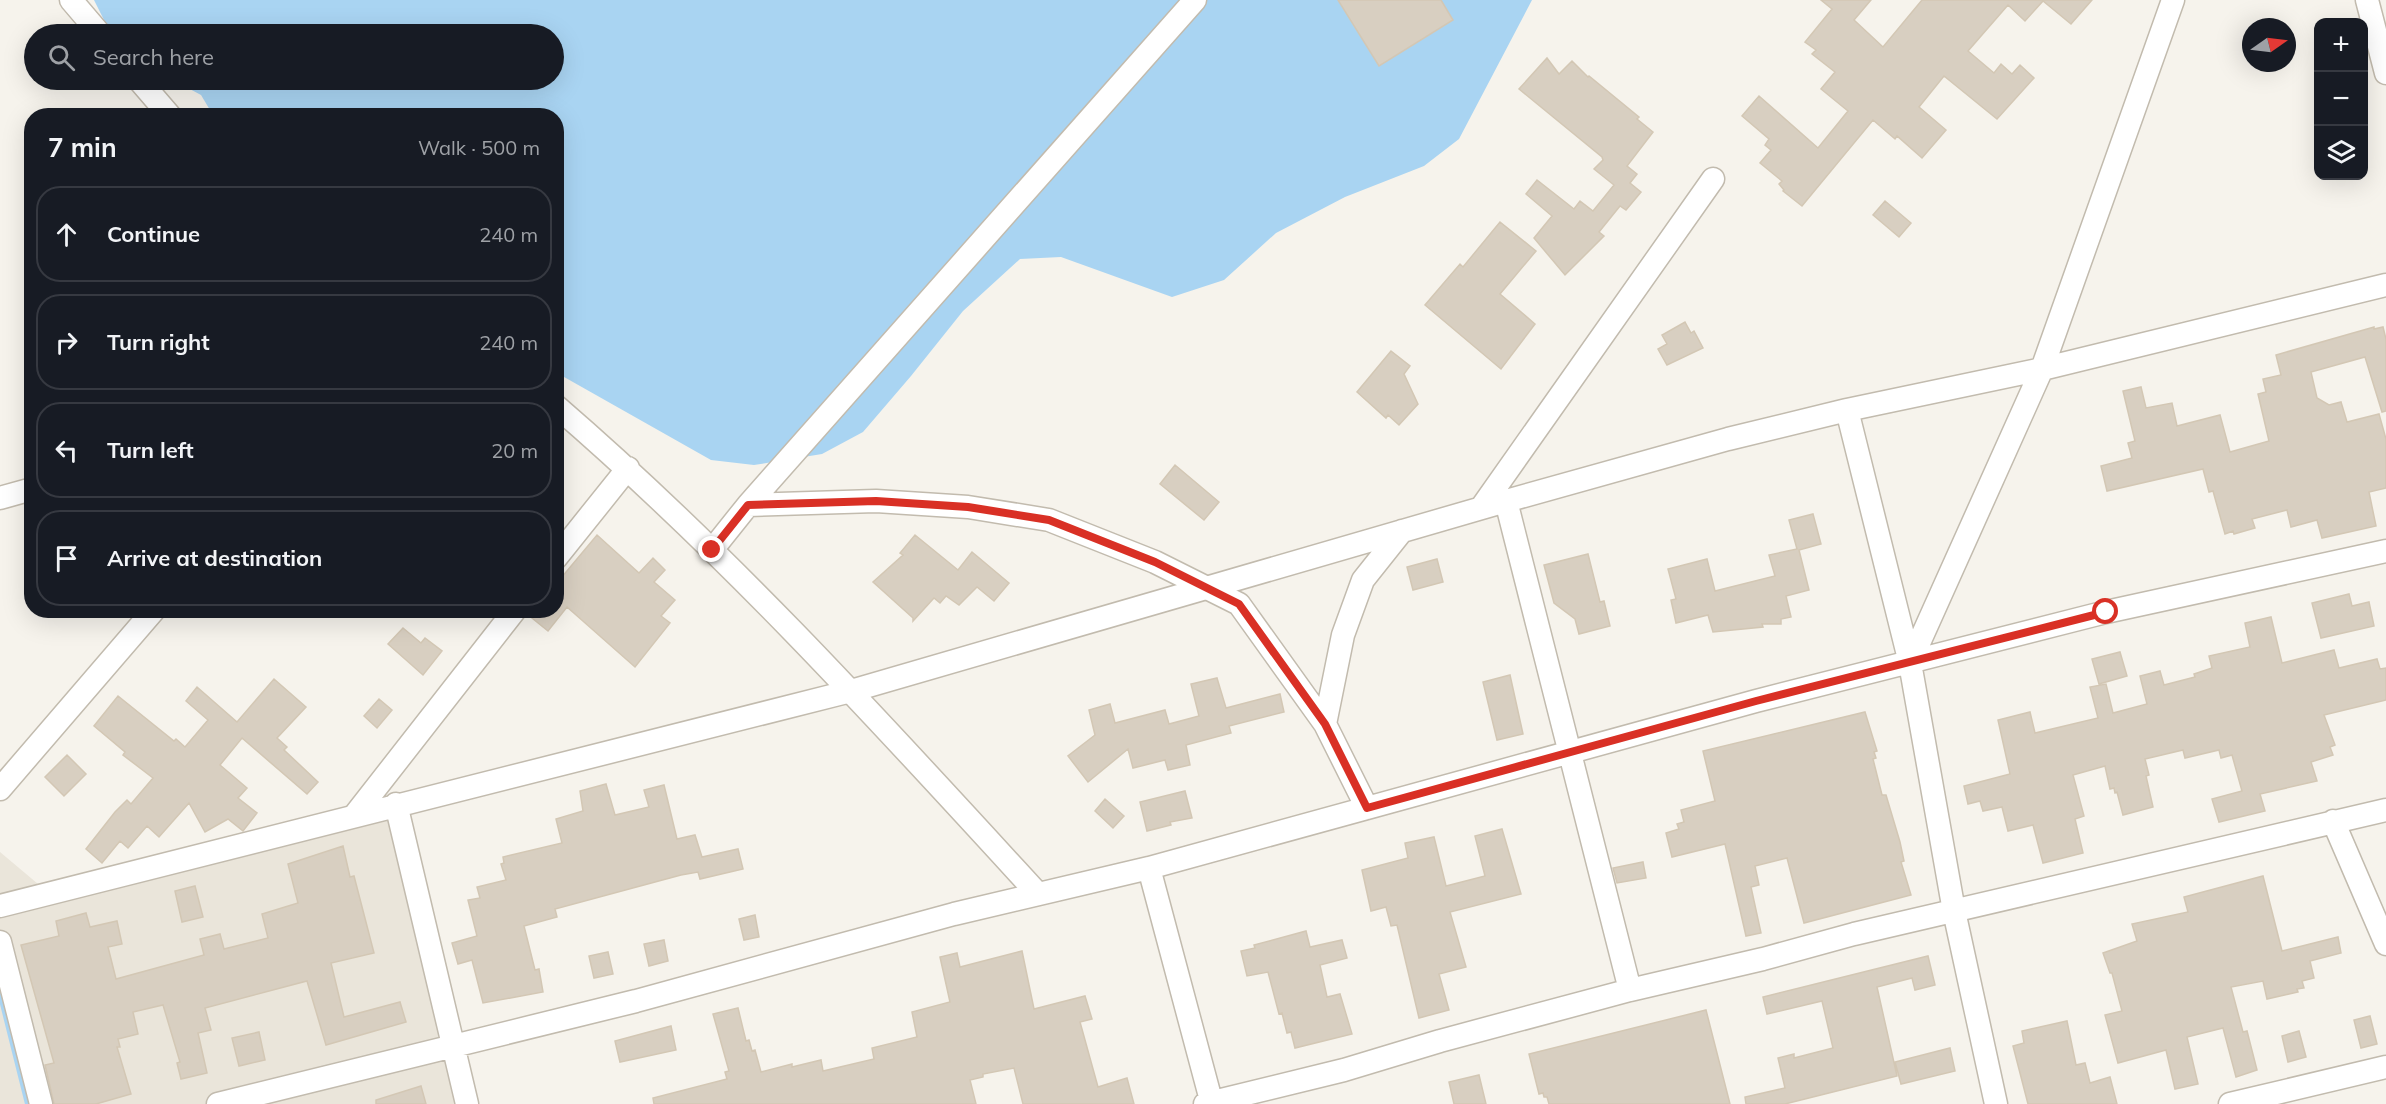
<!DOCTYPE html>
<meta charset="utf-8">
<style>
body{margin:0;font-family:Mulish,sans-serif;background:#242831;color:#f1f3f6}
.controls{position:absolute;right:18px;top:18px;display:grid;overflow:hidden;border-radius:12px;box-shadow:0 6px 24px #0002}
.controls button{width:54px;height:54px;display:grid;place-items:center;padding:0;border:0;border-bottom:2px solid #363941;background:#171b24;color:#f1f3f6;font:30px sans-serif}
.compass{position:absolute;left:2242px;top:18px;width:54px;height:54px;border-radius:50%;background:#171b24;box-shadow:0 6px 24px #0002;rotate:76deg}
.stop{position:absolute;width:18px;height:18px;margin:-14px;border:4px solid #d93025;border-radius:50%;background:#fff}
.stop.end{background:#d93025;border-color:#fff;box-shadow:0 2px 6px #0008}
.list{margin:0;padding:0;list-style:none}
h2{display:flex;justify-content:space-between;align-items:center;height:78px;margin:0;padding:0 24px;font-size:26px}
h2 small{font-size:20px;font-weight:400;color:#9ea1a6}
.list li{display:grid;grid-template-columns:39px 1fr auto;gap:18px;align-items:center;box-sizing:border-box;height:96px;margin:0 12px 12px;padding:0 12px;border:2px solid #363941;border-radius:24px}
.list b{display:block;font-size:22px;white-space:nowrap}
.list em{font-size:20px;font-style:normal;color:#9ea1a6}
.icon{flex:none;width:33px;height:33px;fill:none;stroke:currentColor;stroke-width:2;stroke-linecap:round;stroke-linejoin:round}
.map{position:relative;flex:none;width:2386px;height:1104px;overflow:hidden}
.search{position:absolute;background:#171b24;box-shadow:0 6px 24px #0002;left:24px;top:24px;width:540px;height:66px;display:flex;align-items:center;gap:15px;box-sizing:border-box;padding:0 21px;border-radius:33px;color:#9ea1a6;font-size:22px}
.panel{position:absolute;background:#171b24;box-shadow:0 6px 24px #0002;left:24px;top:108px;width:540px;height:510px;border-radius:24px}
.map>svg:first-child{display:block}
.residential{fill:#eae5da}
.water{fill:#a9d4f2}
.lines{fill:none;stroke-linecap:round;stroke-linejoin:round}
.stream{stroke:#a9d4f2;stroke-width:6}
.building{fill:#d8cfc1;stroke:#d3c7b4;stroke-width:1.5}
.minor-casing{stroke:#c2bbae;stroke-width:25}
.minor{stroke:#fff;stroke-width:22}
.route{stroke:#d93025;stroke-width:8}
</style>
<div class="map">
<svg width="2386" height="1104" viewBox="0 0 2386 1104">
<rect width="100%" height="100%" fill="#f6f3ec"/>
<path class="residential" d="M389,802l73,302h-462v-252l44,37z"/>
<path class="water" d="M94,0h1438l-73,139 -35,27 -79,31 -69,36 -52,47 -52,17 -111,-40 -41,2 -57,52 -52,65 -48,56 -41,22 -68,11 -43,-5 -154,-87 -1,-257 -343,-1 -12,-20 -28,-15h381v-46h-443z"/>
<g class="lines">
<path class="stream" d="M0,992l28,112"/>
</g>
<path class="building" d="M1338,0h103l12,20 -74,46z
M1821,0h50l-17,20 29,27 39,-47h170l-21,24 -28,-23 -18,20 -17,-16 -40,46 26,22 7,-9 11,10 8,-9 14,13 -37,41 -53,-43 -25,31 27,23 -24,28 -25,-22 -2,3 -22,-19 -71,86 -19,-15 1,-1 -5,-6 3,-3 -22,-18 11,-13 -6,-5 4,-6 -27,-23 17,-20 59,52 30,-37 -27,-22 14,-17 -23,-18 4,-4 -11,-8 27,-33z
M1547,58l12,16 13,-13 16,16 1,-1 50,41 -2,2 16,13 -26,34 10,8 -7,9 11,9 -15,18 -6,-4 -21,26 5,4 -39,39 -31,-37 18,-22 -26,-22 11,-14 37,29 6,-8 13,10 21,-26 -20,-16 9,-9 -1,-3 -83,-68z
M1885,201l26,22 -12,14 -26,-22z
M1500,222l36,29 -36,43 35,30 -34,45 -76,-64 35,-41 3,3z
M1685,322l6,11 3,-2 9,17 -36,17 -9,-16 9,-5 -5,-9z
M2374,327v2l9,-2 3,12v72l-4,1 -17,-55 -54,15 6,26 12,7 12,-3 6,20 32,-8 7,25v49l-17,4 7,34 -54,12 -5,-18 -26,7 -4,-17 -35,9 3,9 -21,6 -1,-3 -8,3 -12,-43 -4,1 -6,-23 -96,22 -6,-25 31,-8 -4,-15 7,-2 -12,-50 18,-4 5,21 26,-5 5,23 43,-11 10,37 39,-11 -11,-47 8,-2 -3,-13 18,-4 -5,-20z
M1391,351l19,15 -6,8 14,30 -19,21 -11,-10 -2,3 -29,-26z
M1175,465l44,37 -15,18 -44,-36z
M1813,514l8,30 -22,6 10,40 -23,6 5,21 -10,2v5h-19l1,3 -50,5 -5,-17 -32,8 -5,-23 5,-1 -8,-30 39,-10 8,32 60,-15 -6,-21 28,-6 -8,-29z
M597,535l42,38 14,-15 12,12 -11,12 21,18 -14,16 9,7 -35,44 -68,-60 -19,24 -21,-17 1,-4h28v-26z
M915,535l43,35 14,-18 37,31 -15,18 -17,-14 -18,18 -13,-9 -6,7 -6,-5 -21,23v-3l-40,-36 30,-27 -3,-2z
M1588,554l12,48 4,-1 6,25 -31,8 -4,-15 -21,-16 -10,-38z
M1437,559l6,23 -30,8 -6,-23z
M2349,594l3,12 17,-4 5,24 -53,12 -9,-35z
M2271,617l11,46 52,-13 5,18 38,-9 3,10 6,-1v32l-62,15 11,30 -5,2 3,8 -22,7 6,19 -57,13 5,17 -46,11 -7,-23 30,-8 -10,-36 -11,3 -2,-8 -34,8 -2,-8 -38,9 4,16 -3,1 7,31 -30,8 -6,-23 -2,1 -1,-5 -4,1 -5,-23 -32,9 11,41 -9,3 8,34 -40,10 -10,-38 -25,6 -6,-24 -19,4 -3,-10 -12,3 -4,-18 46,-12 -12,-54 32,-8 5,21 63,-15 -8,-31 16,-3 7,29 34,-9 -7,-28 20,-5 4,14 31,-8 -1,-3 18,-6 -3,-12 41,-9 -5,-24z
M403,628l18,15 4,-5 17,13 -19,24 -35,-31z
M2120,652l7,24 -28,8 -7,-25z
M1510,675l13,59 -26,6 -14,-58z
M1217,678l9,30 54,-14 4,18 -55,14 2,7 -45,12 4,20 -22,5 -3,-10 -32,8 -5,-19 -40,33 -20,-26 27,-21 -6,-25 21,-6 5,19 50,-13 4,14 30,-8 -8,-32z
M274,679l32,28 -29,31 10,9 -3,3 34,32 -11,12 -65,-56 -22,27 27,23 -9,10 19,15 -14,18 -15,-12 -23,13 -16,-29 -30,34 -12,-11 -19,22 -8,-7 -18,22 -16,-14 29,-37 12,-12 4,4 22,-26 -30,-23 2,-3 -31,-26 24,-30 56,45 2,-2 9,8 23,-27 -22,-19 11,-14 40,35z
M379,699l13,11 -15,18 -13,-12z
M1865,712l12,39 -3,1 2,6 -3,1 9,36h4l14,47 4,19 -3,1 10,33 -107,28 -17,-65 -32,8 4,19 -8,2 10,46 -15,3 -21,-92 -53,13 -6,-24 13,-4 -2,-5 7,-2 -3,-12 34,-9 -12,-50z
M67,755l19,19 -22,22 -19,-19z
M606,784l9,31 34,-8 -5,-17 20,-5 13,54 18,-4 7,22 36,-8 5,20 -43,10 -2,-7 -17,3 -126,34 2,8 -33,9 11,44 4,-1 4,23 -60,11 -11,-43 -14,4 -6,-21 25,-7 -9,-36 12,-2 -3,-11 29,-7 -5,-16 3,-1 -1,-6 59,-14 -6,-24 27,-8 -3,-20z
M1185,791l7,27 -22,4 1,3 -24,6 -7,-29z
M1105,799l19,17 -11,12 -18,-17z
M1502,829l19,65 -71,18 16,55 -27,7 10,36 -30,8 -22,-93 -6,1 -5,-19 -15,4 -9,-41 46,-12 -3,-15 29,-6 12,49 39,-10 -10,-40z
M343,846l7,31 4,-1 20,77 -43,10 13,54 56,-15 6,20 -80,23 -19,-64 -102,27 6,22 -13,3 9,40 -26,6 -4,-16 3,-1 -17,-57 -30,7 5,22 -20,5 2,8h-3l14,47 -35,10h-42l-9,-39 9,-2 -33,-118 38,-9 -3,-15 30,-8 4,14 27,-6 5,23 -14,3 8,32 88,-24 -4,-16 20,-5 4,15 44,-11 -6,-24 36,-11 -10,-39z
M1643,862l3,16 -29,5 -4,-15z
M2263,876l19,75 56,-14 3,16 -31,8 4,17 -12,3 2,7 -7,1 1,3 -31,7 -4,-18 -32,6 12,45 4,-1 10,39 -21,7 -13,-49 -36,9 11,47 -23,5 -9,-39 -48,13 -13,-48 17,-4 -10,-38h-2l-7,-20 34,-12 -5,-17 56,-12 -4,-15z
M195,886l8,31 -21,5 -7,-31z
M755,915l4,22 -15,3 -5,-21z
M1306,931l4,16 32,-7 5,18 -27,7 7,32 13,-3 12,40 -57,14 -4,-16 -4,1 -5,-20 -3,1 -11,-42 -21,4 -6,-25 14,-3 -1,-3z
M664,940l4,21 -19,5 -5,-22z
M1022,951l12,58 51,-13 7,23 -12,3 18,65 29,-9 7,26h-111l-9,-36 -31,6v3l-13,3 6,24h-322l-1,-6 74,-19 -2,-7 4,-1 -16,-57 25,-6 8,33 3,-1 3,11 3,-1 6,22 31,-8v3l29,-7 2,11 51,-12 -2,-11 45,-11 -5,-25 38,-10 -10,-45 17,-4 3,14z
M608,952l5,22 -19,4 -5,-22z
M1928,956l7,29 -20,5 -3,-12 -35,9 20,89 -112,28h-39l-1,-7 40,-9 -7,-30 16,-4v4l39,-10 -11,-47 -55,13 -4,-17z
M1706,1010l24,94h-181l-2,-7h-3l-1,-4 -4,1 -10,-40z
M2370,1016l7,28 -16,4 -7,-28z
M2067,1021l9,44 9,-2 5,20 20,-6 7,27h-89l-15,-58 11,-3 -2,-12z
M671,1026l5,24 -56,12 -5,-21z
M2299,1031l7,26 -18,5 -6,-26z
M259,1032l6,28 -26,6 -7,-28z
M1950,1048l5,23 -54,13 -6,-22z
M1479,1075l7,29h-32l-5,-22z
M421,1086l5,18h-50v-4z"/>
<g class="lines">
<g class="minor-casing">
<path id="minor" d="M71,0l29,34
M2367,0l19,73
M139,80l31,36
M556,406c174,150 328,320 482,488
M1847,410l63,253 44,248 42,193
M0,498l32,-9
M1506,501l124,489
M748,505l128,-4 92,6 81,13 106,42 84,42 86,120 42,84
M1481,508l232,-329
M712,550l36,-45 447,-505
M556,558l72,-90
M1910,663l132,-294 131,-369
M1325,724l18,-89 20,-55 39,-49
M0,789l154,-179
M396,804l71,300
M354,816l161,-206
M2333,821l53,123
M1149,868l63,236
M0,906l851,-215 655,-190 222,-62 119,-29 195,-41 344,-84
M0,942l41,162
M218,1104l418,-103 318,-87 195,-46 607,-167 350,-89 280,-61
M1205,1104l139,-34 96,-29 190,-51 133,-31 91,-25 532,-124
M2230,1104l156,-37"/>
</g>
<use href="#minor" class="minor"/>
</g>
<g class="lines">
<path class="route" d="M712,550l36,-45 128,-4 92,6 81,13 106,42 84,42 86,120 42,84 389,-107 350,-89"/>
</g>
</svg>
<div class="controls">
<button>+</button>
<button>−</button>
<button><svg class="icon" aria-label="layers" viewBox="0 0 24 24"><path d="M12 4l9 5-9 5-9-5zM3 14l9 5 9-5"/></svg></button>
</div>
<svg class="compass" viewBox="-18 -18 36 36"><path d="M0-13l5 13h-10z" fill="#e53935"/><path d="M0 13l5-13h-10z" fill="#9ea1a6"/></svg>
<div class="stop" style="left:2106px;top:612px"></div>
<div class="stop end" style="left:712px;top:550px"></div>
<div class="search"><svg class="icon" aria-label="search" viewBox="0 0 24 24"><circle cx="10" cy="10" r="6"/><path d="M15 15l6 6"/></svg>Search here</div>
<section class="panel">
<h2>7 min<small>Walk · 500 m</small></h2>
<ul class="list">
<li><svg class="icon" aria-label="ahead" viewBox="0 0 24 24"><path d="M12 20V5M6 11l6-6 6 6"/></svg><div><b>Continue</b></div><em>240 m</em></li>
<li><svg class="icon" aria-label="right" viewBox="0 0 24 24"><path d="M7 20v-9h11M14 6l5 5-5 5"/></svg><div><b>Turn right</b></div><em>240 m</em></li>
<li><svg class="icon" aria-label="left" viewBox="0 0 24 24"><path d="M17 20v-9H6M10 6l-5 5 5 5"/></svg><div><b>Turn left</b></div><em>20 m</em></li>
<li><svg class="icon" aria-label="arrive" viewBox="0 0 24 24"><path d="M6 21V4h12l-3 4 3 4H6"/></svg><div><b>Arrive at destination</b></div></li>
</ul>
</section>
</div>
